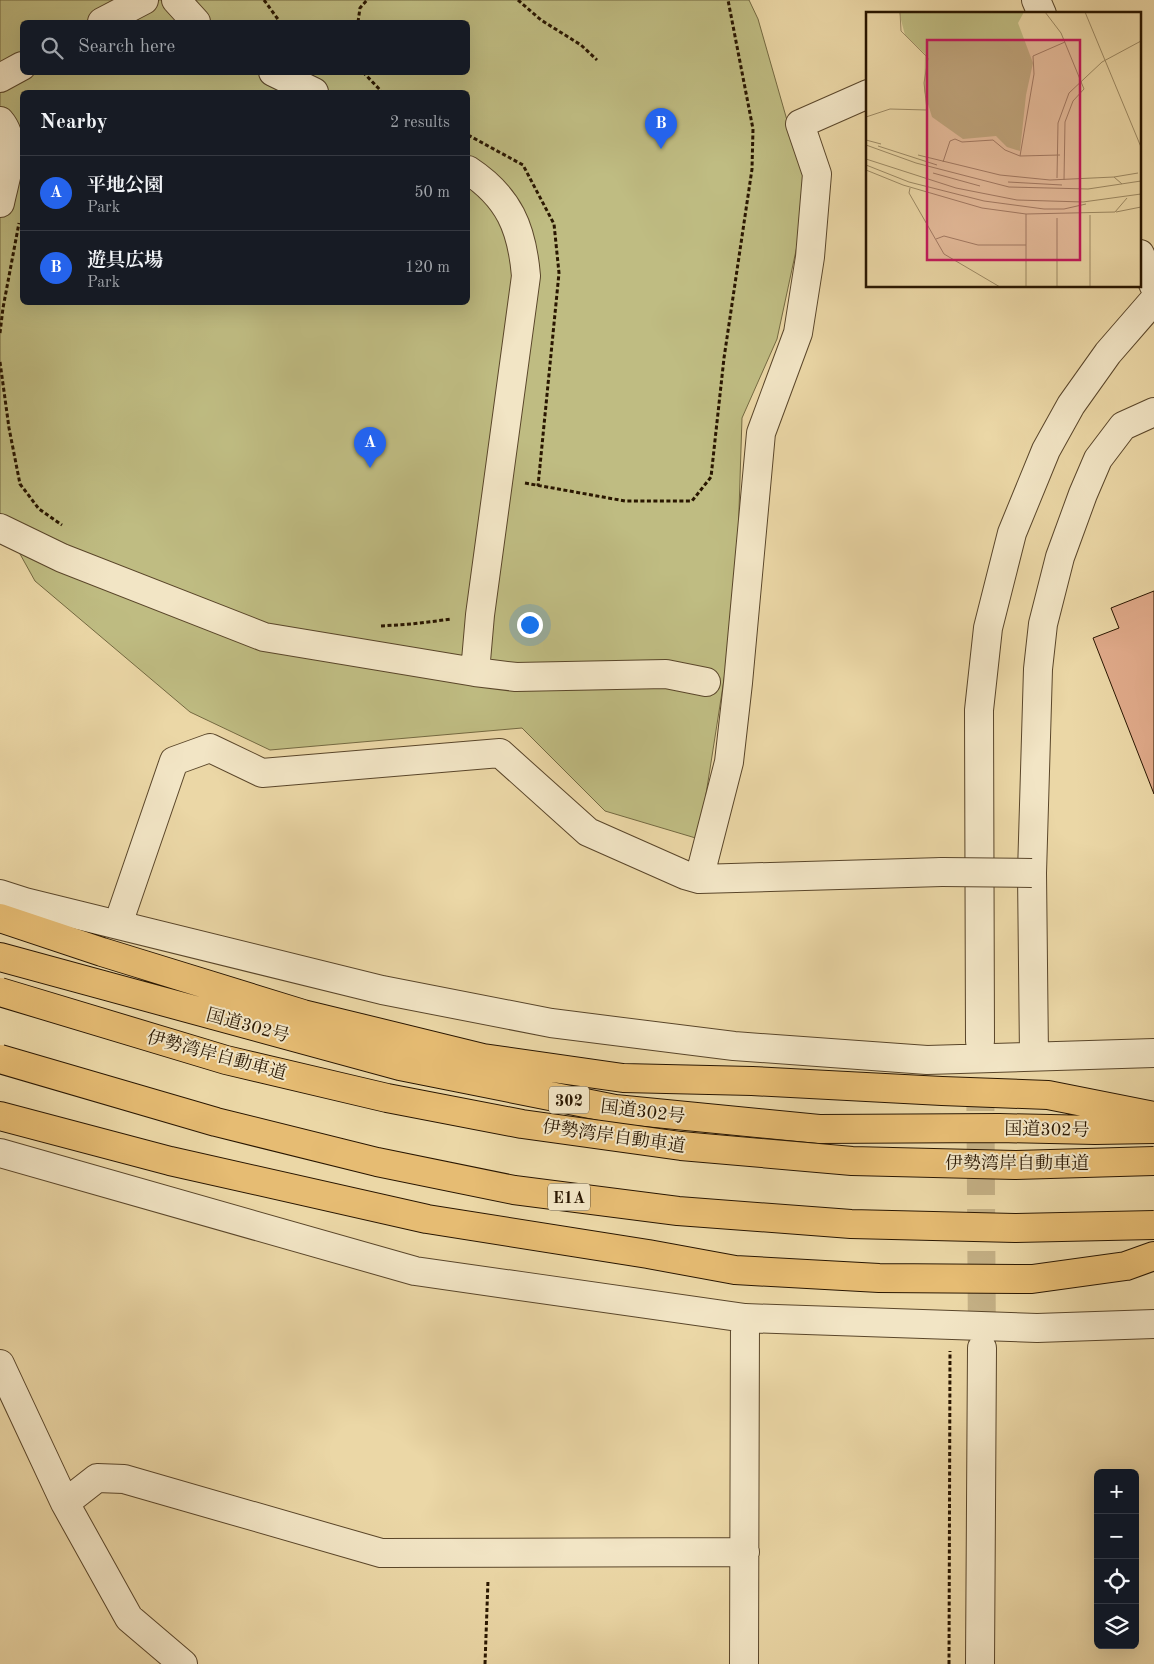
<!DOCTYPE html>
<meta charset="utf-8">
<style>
body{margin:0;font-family:"Old Standard TT","Noto Serif JP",serif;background:#20242c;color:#f1f3f6}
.controls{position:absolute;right:15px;bottom:15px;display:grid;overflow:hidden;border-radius:8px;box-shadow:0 5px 20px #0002}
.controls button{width:45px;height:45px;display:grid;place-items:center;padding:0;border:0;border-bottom:1px solid #363941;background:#171b24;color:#f1f3f6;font:25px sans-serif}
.you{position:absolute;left:529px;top:624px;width:18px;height:18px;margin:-12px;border:4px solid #fff;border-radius:50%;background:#1a73e8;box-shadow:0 0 0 8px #1a73e833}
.badge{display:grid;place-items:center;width:32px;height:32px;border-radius:50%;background:#2563eb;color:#fff;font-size:16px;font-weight:700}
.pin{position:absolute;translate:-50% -41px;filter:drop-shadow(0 1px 2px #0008)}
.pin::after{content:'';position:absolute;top:26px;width:18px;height:15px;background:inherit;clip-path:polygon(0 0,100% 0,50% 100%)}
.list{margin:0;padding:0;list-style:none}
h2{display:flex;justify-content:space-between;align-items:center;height:65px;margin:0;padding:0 20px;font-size:21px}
h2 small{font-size:16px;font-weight:400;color:#9ea1a6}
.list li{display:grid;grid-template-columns:32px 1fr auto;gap:15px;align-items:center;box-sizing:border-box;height:75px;padding:0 20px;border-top:1px solid #363941}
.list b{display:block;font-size:19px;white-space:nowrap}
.list p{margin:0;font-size:16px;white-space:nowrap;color:#9ea1a6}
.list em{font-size:16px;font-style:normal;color:#9ea1a6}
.icon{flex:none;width:28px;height:28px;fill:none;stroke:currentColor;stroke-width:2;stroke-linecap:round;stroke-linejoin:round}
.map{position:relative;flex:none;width:1154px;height:1664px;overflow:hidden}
.search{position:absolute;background:#171b24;box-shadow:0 5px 20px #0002;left:20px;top:20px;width:450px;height:55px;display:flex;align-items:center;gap:12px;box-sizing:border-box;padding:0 18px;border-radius:8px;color:#9ea1a6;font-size:19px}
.panel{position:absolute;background:#171b24;box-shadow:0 5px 20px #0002;left:20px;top:90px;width:450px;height:215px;border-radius:8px}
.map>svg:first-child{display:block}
.park{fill:#bfbc82;stroke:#746941;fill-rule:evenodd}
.building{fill:#e0aa8a;stroke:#291600}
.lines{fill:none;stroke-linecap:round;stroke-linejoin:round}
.minor-tunnel{stroke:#c4b085;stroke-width:28;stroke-dasharray:28 14;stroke-linecap:butt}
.minor-casing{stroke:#5a462a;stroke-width:30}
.highway-casing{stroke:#291600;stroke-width:30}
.path{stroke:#291600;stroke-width:3;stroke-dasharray:4 2.5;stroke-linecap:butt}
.minor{stroke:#f2e5c5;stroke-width:28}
.highway{stroke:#e6bc73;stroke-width:28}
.minor-bridge-casing{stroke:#5a462a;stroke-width:30;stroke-linecap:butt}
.highway-bridge-casing{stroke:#291600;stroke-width:30;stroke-linecap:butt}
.minor-bridge{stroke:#f2e5c5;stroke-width:28}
.highway-bridge{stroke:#e6bc73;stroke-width:28}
.labels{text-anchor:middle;stroke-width:4;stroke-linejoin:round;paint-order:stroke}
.shield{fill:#f2e5c5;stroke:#65543b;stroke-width:1}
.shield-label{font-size:16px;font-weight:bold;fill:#291600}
.street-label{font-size:18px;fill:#291600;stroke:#f2e5c5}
.inset-road{fill:none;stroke:#9d8a64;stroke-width:1}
.view{fill:#c2185b;fill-opacity:0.15;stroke:#c2185b;stroke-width:2.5}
.inset-edge{fill:none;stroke:#291600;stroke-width:2.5}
</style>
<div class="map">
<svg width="1154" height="1664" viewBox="0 0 1154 1664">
<rect width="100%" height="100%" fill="#ebd7a6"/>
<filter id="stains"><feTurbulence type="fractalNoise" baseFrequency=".004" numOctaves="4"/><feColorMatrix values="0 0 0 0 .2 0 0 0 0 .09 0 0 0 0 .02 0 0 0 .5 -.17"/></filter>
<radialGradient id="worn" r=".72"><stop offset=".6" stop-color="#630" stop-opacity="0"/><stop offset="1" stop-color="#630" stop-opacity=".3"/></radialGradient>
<path class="park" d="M0,0h749l9,19 45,157 -6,70 -20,93 -35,79 -6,185 -37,236 -94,-28 -83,-83 -252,22 -80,-38 -155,-131 -35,-63zM22,22h446v50h-446zM22,92h446v210h-446z"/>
<path class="building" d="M1154,591v203l-61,-156 26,-10 -8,-20z"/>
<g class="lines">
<path class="minor-tunnel" d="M980,1041l2,307"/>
<g class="minor-casing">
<path id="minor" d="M176,0l20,22
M1036,0l6,14
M102,22l42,-22
M273,72l41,20
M0,78l22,-12
M0,121c19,22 5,57 0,82
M468,170c41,27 54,58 58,106l-46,339 -5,57
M1140,254l14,32
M0,528l62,30 202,79 211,35 41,5 150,-3 40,8
M699,879l30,-117 9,-79 23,-250 37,-100 12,-76 7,-83 -17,-50 68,-30
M0,894l25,8 357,88 169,33 183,23 193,14 227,-7
M118,924l56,-163 36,-13 52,25 238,-20 88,79 97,43 14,4 243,-7
M980,1041l-1,-331 9,-82 24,-95 34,-83 25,-45 37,-52 46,-53
M1034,1056l-2,-183 6,-204 5,-45 17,-67 23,-63 15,-35 25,-33 31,-14
M0,1153l415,118 330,47 292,10 117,-4
M0,1364l65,139 64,115 54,46
M65,1503l32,-25 27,1 257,74 364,-1
M744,1664l1,-346
M980,1664l2,-316"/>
</g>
<g class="highway-casing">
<path id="highway" d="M0,918l102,34 201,62 180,44 140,20 129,3 190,10 106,4 106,21
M0,957l400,109 215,43 204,20 180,-1 96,2 59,-1
M0,1116l170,45 257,58 221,35 87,16 144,8 153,1 94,-13 28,-10"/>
</g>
<path class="path" d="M264,0l16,22
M518,0l23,20 40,25 16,15
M358,22l2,-14 7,-8
M363,72l19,20
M468,135l55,30 31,59 5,49 -21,213
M0,333l3,-25 16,-85
M0,362l9,66 11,56 19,25 23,16
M525,483l100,18h67l19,-24 13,-119 28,-189 1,-40 -25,-129
M381,626l31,-2 40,-5
M485,1664l3,-84
M949,1664l1,-313"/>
<use href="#minor" class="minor"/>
<use href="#highway" class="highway"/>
<g class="minor-bridge-casing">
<path id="minor-bridge" d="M942,872l90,1"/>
</g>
<g class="highway-bridge-casing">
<path id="highway-bridge" d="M0,992l226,68 161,38 135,26 159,22 171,15 163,4 139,-4
M0,1059l216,63 161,40 137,28 164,21 173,13 164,4 139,-3"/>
</g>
<use href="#minor-bridge" class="minor-bridge"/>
<use href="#highway-bridge" class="highway-bridge"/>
</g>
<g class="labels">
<g class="shield">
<rect x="549" y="1086.5" width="40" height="27" rx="4"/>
<rect x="548" y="1183.5" width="42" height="27" rx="4"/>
</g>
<g class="shield-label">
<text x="569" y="1106">302</text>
<text x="569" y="1203">E1A</text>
</g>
<g class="street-label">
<text transform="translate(248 1025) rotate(15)" y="6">国道302号</text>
<text transform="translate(217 1055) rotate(15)" y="6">伊勢湾岸自動車道</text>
<text transform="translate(643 1111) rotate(7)" y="6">国道302号</text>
<text transform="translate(1047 1129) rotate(1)" y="6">国道302号</text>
<text transform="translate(614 1136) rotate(8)" y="6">伊勢湾岸自動車道</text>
<text x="1017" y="1169">伊勢湾岸自動車道</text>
</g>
</g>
<g transform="translate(866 12)">
<rect width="275" height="275" fill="#ebd7a6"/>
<path d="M33,0h125l-6,11 15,40 -7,32 -6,56 -13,-4 -11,-11 -33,3 -31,-22 -8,-26 1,-37 -20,-19z" fill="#bfbc82"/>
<path class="inset-road" d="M179,0l16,21 23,56 -11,12 -8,21 -1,58M219,0l56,135M0,105l24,-8 37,1 -3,-27 4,-25 -27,-27 -1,-19M0,128l15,4M0,133l50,18 93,24 79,2 53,-8M12,134l59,19M52,143l82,20 50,5 64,-3 8,7M154,144l14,-82 -1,-18 32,-14M0,147l90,29 61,12 66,2 58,-8M77,150l7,-21 5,-2 7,3 31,-2 12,10 15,6 40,-1M0,153l43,17 75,19 60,8h20l22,-5M0,158l37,15 79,23 44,6 89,-2 12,-14M67,161l47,13M248,165l24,-4M191,166l1,-55 11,-30 33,-31 39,-21M142,170l54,3M44,176l-1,5 35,61 56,33M250,200l25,-5M224,203v72M70,227l8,-3 34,9h48M160,275v-73M191,275v-69"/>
<path class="view" d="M61,28h153v220h-153z"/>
<rect width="275" height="275" class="inset-edge"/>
</g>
<rect width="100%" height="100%" filter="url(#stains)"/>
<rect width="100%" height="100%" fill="url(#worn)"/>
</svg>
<div class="controls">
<button>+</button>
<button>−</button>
<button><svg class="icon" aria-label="locate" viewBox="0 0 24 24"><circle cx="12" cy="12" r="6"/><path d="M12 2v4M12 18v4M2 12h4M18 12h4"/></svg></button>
<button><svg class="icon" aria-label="layers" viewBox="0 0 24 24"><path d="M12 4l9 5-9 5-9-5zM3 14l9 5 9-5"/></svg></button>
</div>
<div class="you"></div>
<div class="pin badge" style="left:370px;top:468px">A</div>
<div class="pin badge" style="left:661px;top:149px">B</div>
<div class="search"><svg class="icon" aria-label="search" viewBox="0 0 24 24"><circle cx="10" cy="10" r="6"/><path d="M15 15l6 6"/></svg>Search here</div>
<section class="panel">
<h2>Nearby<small>2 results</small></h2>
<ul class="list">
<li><span class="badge">A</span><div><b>平地公園</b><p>Park</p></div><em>50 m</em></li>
<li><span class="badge">B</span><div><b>遊具広場</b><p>Park</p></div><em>120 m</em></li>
</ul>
</section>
</div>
